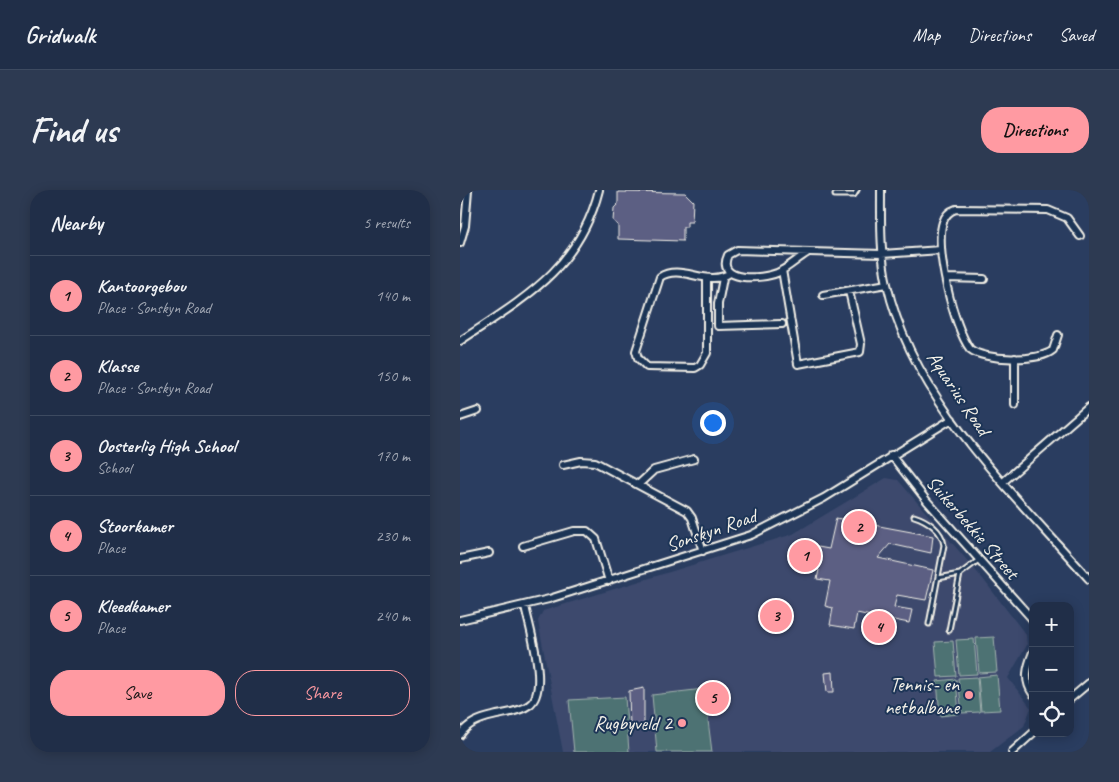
<!DOCTYPE html>
<meta charset="utf-8">
<style>
body{margin:0;font-family:Caveat,sans-serif;background:#2d3a52;color:#f1f3f6}
.controls{position:absolute;right:15px;bottom:15px;display:grid;overflow:hidden;border-radius:10px;box-shadow:0 2px 12px #0003}
.controls button{width:45px;height:45px;display:grid;place-items:center;padding:0;border:0;border-bottom:1px solid #3d4a60;background:#202e48;color:#f1f3f6;font:25px sans-serif}
.you{position:absolute;left:252px;top:232px;width:18px;height:18px;margin:-12px;border:4px solid #fff;border-radius:50%;background:#1a73e8;box-shadow:0 0 0 8px #1a73e833}
.badge{display:grid;place-items:center;width:32px;height:32px;border-radius:50%;background:#ff9aa2;color:#111;font-size:16px;font-weight:700}
.pin{position:absolute;translate:-50% -50%;border:2px solid #fff;box-shadow:0 1px 5px #0006}
.list{margin:0;padding:0;list-style:none}
h2{display:flex;justify-content:space-between;align-items:center;height:65px;margin:0;padding:0 20px;font-size:21px}
h2 small{font-size:16px;font-weight:400;color:#a2a8b4}
.list li{display:grid;grid-template-columns:32px 1fr auto;gap:15px;align-items:center;box-sizing:border-box;height:80px;padding:0 20px;border-top:1px solid #3d4a60}
.list b{display:block;font-size:19px;white-space:nowrap}
.list p{margin:0;font-size:16px;white-space:nowrap;color:#a2a8b4}
.list em{font-size:16px;font-style:normal;color:#a2a8b4}
.actions{display:flex;gap:10px;padding:15px 20px}
.actions a{flex:1;padding:11px 0;border:1px solid #ff9aa2;border-radius:20px;text-align:center;font-size:18px;color:#ff9aa2}
.actions .main{background:#ff9aa2;color:#111}
.icon{flex:none;width:28px;height:28px;fill:none;stroke:currentColor;stroke-width:2;stroke-linecap:round;stroke-linejoin:round}
.map{position:relative;flex:none;width:629px;height:562px;overflow:hidden;border-radius:20px}
header{display:flex;align-items:center;gap:30px;box-sizing:border-box;height:70px;padding:0 25px;background:#202e48;border-bottom:1px solid #3d4a60}
header strong{font-size:24px}
nav{display:flex;gap:28px;margin-inline-start:auto;font-size:18px}
.intro{display:flex;align-items:center;justify-content:space-between;box-sizing:border-box;height:120px;padding:0 30px}
h1{margin:0;font-size:35px}
.button{padding:12px 22px;border-radius:20px;background:#ff9aa2;color:#111;font-size:18px;font-weight:700}
main{display:flex;gap:30px;padding:0 30px}
aside{flex:1;background:#202e48;border-radius:20px;box-shadow:0 2px 12px #0003}
.map>svg:first-child{display:block}
.built{fill:#3d4a6d}
.green{fill:#4e7273;stroke:#a1b2ae}
.building{fill:#5c5f83;stroke:#f4f1e8}
.lines{fill:none;stroke-linecap:round;stroke-linejoin:round}
.lane-casing{stroke:#f4f1e8;stroke-width:7}
.street-casing{stroke:#f4f1e8;stroke-width:10}
.lane{stroke:#1d3557;stroke-width:3}
.street{stroke:#1d3557;stroke-width:6}
.poi-dot{fill:#ff9aa2;stroke:#1d3557;stroke-width:2}
.labels{text-anchor:middle;stroke-width:4;stroke-linejoin:round;paint-order:stroke}
.street-label{font-size:20px;fill:#f4f1e8;stroke:#1d3557}
.poi-label{font-size:20px;fill:#f4f1e8;stroke:#1d3557;text-anchor:end}
</style>
<header>
<strong>Gridwalk</strong>
<nav><a>Map</a><a>Directions</a><a>Saved</a></nav>
</header>
<div class="intro"><h1>Find us</h1><a class="button">Directions</a></div>
<main>
<aside>
<h2>Nearby<small>5 results</small></h2>
<ul class="list">
<li><span class="badge">1</span><div><b>Kantoorgebou</b><p>Place · Sonskyn Road</p></div><em>140 m</em></li>
<li><span class="badge">2</span><div><b>Klasse</b><p>Place · Sonskyn Road</p></div><em>150 m</em></li>
<li><span class="badge">3</span><div><b>Oosterlig High School</b><p>School</p></div><em>170 m</em></li>
<li><span class="badge">4</span><div><b>Stoorkamer</b><p>Place</p></div><em>230 m</em></li>
<li><span class="badge">5</span><div><b>Kleedkamer</b><p>Place</p></div><em>240 m</em></li>
</ul>
<div class="actions"><a class="main">Save</a><a>Share</a></div>
</aside>
<div class="map">
<svg width="629" height="562" viewBox="0 0 629 562">
<rect width="100%" height="100%" fill="#2a3d60"/>
<filter id="ink" filterUnits="userSpaceOnUse"><feTurbulence type="fractalNoise" baseFrequency=".02" numOctaves="2"/><feDisplacementMap in="SourceGraphic" scale="10" xChannelSelector="R" yChannelSelector="G"/><feConvolveMatrix kernelMatrix="1 2 1 2 8 2 1 2 1" color-interpolation-filters="sRGB"/></filter>
<g filter="url(#ink)">
<path class="built" d="M426,288l12,2 85,99 43,56 1,10 -19,33 23,30 -7,18 -34,26h-427l-25,-131 5,-10 250,-77z"/>
<path class="green" d="M534,447l3,35 -18,1 -3,-35z
M514,449l3,35 -18,1 -3,-35z
M493,451l3,35 -18,1 -3,-35z
M537,485l3,35 -19,1 -3,-34z
M517,487l3,35 -18,1 -4,-35z
M496,489l3,35 -19,2 -3,-35z
M244,499l8,63h-55l-5,-57z
M165,507l4,55h-55l-5,-52z"/>
<path class="building" d="M158,2l67,1 8,8 -1,21h-5v5h-4v14l-65,-2v-14l-5,-4 1,-13 4,-4z
M376,328l97,18 -2,17 -41,-9 -12,14 55,12 -7,30 -29,-5 -3,12 18,3 -3,13 -25,-5 -3,15 -13,-3 3,-14 -14,-3 -3,16 -24,-4 3,-17 -8,-2 5,-25 -13,-2 2,-9 -27,-6 4,-21 33,6z
M373,482l1,20h-7l-2,-19z
M184,498v38l-14,2 -1,-37z"/>
<g class="lines">
<g class="lane-casing">
<path id="lane" d="M375,5h19l3,-5
M454,326c13,4 28,14 30,29l-15,79
M478,388l22,-4 20,-15
M489,440l11,-56"/>
</g>
<g class="street-casing">
<path id="street" d="M421,0c0,32 -1,63 6,94 25,115 127,210 202,295
M0,53l5,-17 3,-36
M347,63c-10,6 -19,15 -30,20 -15,6 -62,10 -49,-18l9,-5 145,4 59,-4
M322,80l16,94 62,-12 1,-8 -12,-53
M263,88l-5,26v22l64,-2
M486,88l38,1
M247,89v74l-7,12 -5,3 -48,-1 -9,-9 -2,-7 24,-74c21,-14 48,11 70,-4
M363,105l64,-11
M598,145l-5,15c-14,12 -69,11 -83,-1 -16,-21 -36,-101 -27,-127 2,-7 7,-11 13,-13l92,1 19,8 13,18
M0,151c63,-42 119,-72 139,-151
M555,215v-47
M0,227l18,-6
M431,265l36,46 106,119
M103,275l18,-4 14,1 92,49 5,7 11,33
M543,292l86,-75
M179,294l15,-14 40,-11
M63,356l51,-15h13l9,8 13,42
M0,369l29,-6
M0,430l89,-21 202,-64 73,-37 128,-79
M573,462c-6,15 -10,28 0,42
M610,509l19,-16
M0,545c8,-12 20,-16 33,-19 11,-3 27,-4 36,-11 21,-14 0,-78 -4,-99
M552,562l21,-19"/>
</g>
<use href="#lane" class="lane"/>
<use href="#street" class="street"/>
</g>
</g>
<g class="poi-dot">
<circle cx="509" cy="505" r="5"/>
<circle cx="222" cy="533" r="5"/>
</g>
<g class="labels">
<g class="street-label">
<text transform="translate(499 203) rotate(56)" y="7">Aquarius Road</text>
<text transform="translate(513 337) rotate(49)" y="7">Suikerbekkie Street</text>
<text transform="translate(251 340) rotate(-19)" y="7">Sonskyn Road</text>
</g>
<g class="poi-label">
<text x="499" y="501">Tennis- en<tspan x="499" dy="23">netbalbane</tspan></text>
<text x="212" y="540">Rugbyveld 2</text>
</g>
</g>
</svg>
<div class="controls">
<button>+</button>
<button>−</button>
<button><svg class="icon" aria-label="locate" viewBox="0 0 24 24"><circle cx="12" cy="12" r="6"/><path d="M12 2v4M12 18v4M2 12h4M18 12h4"/></svg></button>
</div>
<div class="you"></div>
<div class="pin badge" style="left:345px;top:366px">1</div>
<div class="pin badge" style="left:399px;top:337px">2</div>
<div class="pin badge" style="left:316px;top:426px">3</div>
<div class="pin badge" style="left:419px;top:437px">4</div>
<div class="pin badge" style="left:253px;top:508px">5</div>
</div>
</main>
